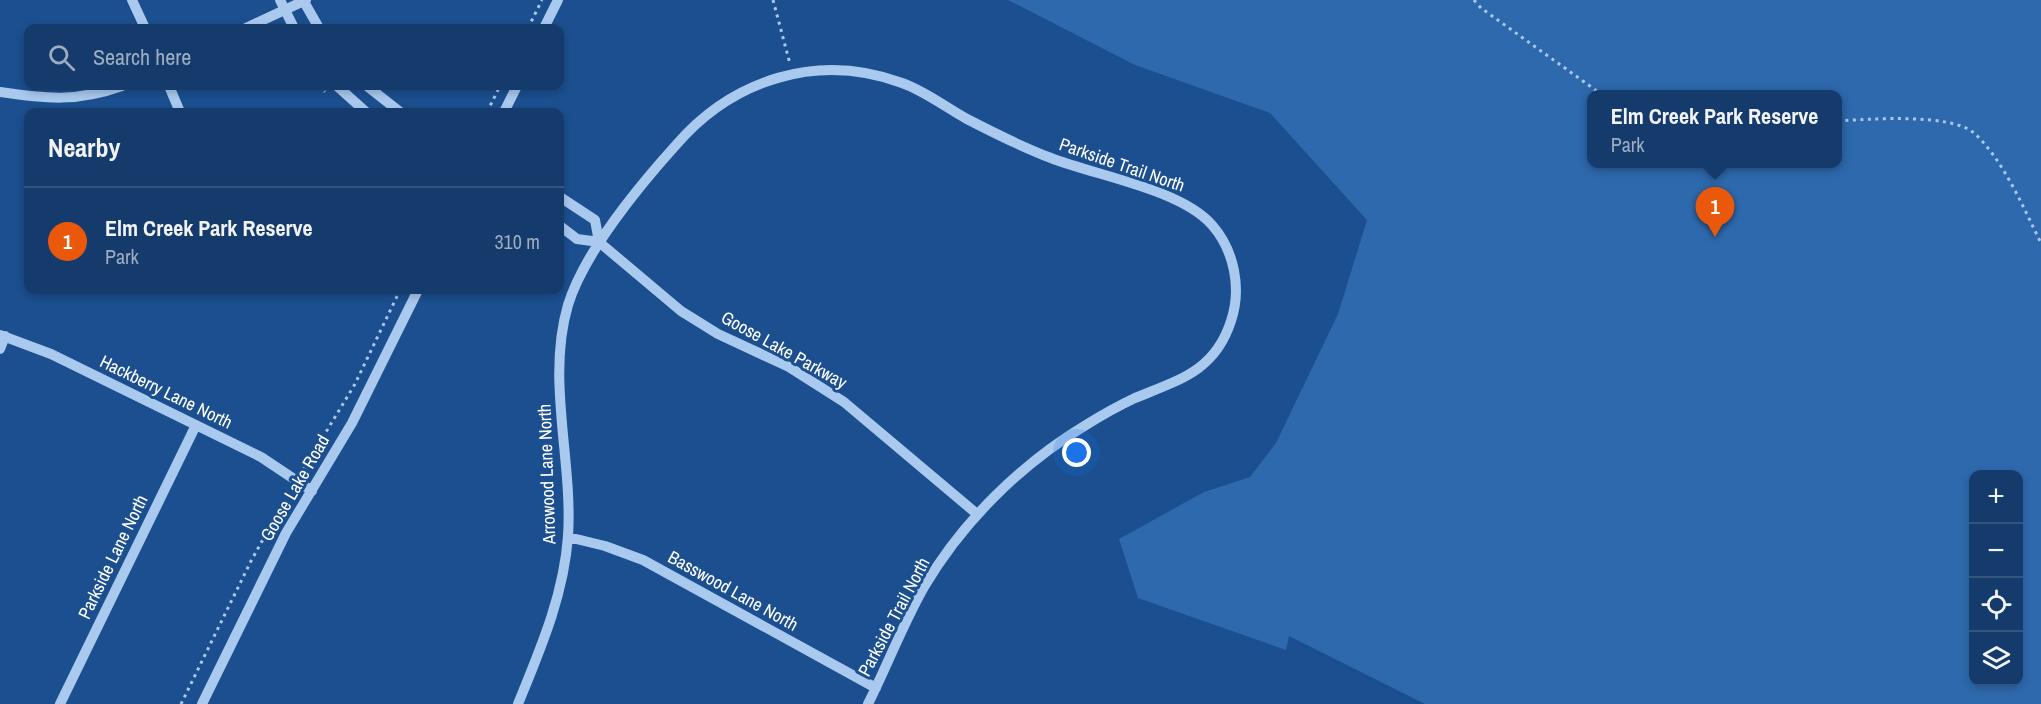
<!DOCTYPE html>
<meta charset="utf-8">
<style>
body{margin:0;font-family:"Archivo Narrow",sans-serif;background:#214673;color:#f1f3f6}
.controls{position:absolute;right:18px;bottom:18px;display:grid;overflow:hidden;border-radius:12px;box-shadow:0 3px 9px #0003}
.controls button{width:54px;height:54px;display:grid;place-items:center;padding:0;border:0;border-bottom:2px solid #33557e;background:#143b6b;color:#f1f3f6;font:30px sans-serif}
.you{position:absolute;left:1077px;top:453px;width:21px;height:21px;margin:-15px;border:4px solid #fff;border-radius:50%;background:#1a73e8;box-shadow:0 0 0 9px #1a73e833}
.badge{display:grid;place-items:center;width:39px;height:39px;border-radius:50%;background:#ea580c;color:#fff;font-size:20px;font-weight:700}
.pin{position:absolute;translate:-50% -50px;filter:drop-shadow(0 2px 3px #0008)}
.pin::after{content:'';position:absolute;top:32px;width:21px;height:18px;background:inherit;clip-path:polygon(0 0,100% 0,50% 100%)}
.popup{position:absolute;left:1587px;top:90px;width:255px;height:78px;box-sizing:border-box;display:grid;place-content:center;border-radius:12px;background:#143b6b;filter:drop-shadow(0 2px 4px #0005);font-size:20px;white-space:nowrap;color:#9dadc1}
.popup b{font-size:22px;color:#f1f3f6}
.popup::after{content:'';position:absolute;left:50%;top:100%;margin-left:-12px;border:12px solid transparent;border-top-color:#143b6b}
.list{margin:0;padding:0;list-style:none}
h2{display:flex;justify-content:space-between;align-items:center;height:78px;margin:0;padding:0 24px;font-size:26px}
h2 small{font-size:20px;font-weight:400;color:#9dadc1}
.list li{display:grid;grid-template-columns:39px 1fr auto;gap:18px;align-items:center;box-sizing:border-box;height:108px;padding:0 24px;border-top:2px solid #33557e}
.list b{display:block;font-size:22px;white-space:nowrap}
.list p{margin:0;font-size:20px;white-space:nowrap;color:#9dadc1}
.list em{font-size:20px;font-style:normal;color:#9dadc1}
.icon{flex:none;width:33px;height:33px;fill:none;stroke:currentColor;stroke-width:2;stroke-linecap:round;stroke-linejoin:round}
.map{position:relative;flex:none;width:2041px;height:704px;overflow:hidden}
.search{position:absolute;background:#143b6b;box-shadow:0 3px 9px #0003;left:24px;top:24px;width:540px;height:66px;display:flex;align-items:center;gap:15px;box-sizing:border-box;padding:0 21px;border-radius:12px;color:#9dadc1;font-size:22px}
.panel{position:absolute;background:#143b6b;box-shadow:0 3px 9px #0003;left:24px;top:108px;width:540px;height:186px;border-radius:12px}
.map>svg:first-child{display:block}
.green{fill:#2e69ad;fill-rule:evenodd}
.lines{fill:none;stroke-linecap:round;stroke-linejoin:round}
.path{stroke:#a9c9ee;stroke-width:3;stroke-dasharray:3 4.5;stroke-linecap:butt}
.minor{stroke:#a9c9ee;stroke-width:10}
.labels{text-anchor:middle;stroke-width:6;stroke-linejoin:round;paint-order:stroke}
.street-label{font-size:18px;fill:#fff;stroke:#1b4f8f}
</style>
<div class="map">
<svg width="2041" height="704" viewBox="0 0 2041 704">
<rect width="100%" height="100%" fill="#1b4f8f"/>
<path class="green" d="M1008,0h1033v704h-616l-136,-68 -3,14 -148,-52 -19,-59 85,-47 46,-15 26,-34 62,-129 29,-94 -97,-107 -135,-48zM1592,94h246v70h-246zM1974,474h44v208h-44z"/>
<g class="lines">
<path class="path" d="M773,0l17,64
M1474,0l7,8 120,86
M528,28l14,-28
M319,86l6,6
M487,112l13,-26
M1838,121c31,-2 113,-8 136,12 29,26 50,76 67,110
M303,470l52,-86 45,-94
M181,704l70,-143 39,-70"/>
<path class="minor" d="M132,0l13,28
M280,0l14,28
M303,0l16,28
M246,28l60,-28
M544,28l14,-28
M169,86l11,26
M337,86l29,26
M367,86l33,26
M0,92c47,7 77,10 122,-6
M504,112l13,-26
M560,197l35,23 4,22
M560,226l17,13 22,3 82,69 37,23 71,33 55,35 133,112
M0,335l51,19 210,103 51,34
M0,349l5,-13
M568,537l37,9 38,14 233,128
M60,704l136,-279
M202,704l84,-171 66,-110 66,-133
M518,704c22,-54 46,-109 50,-168 5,-76 -22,-156 0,-231 16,-52 71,-119 108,-160 57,-66 142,-93 226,-62 23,8 43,24 65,36 27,14 55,28 84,39 46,18 129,31 161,67 22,25 30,63 19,96 -16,50 -52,59 -96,77 -17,8 -33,17 -49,27 -65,39 -123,96 -162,162 -21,37 -37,79 -56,117"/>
</g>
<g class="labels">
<g class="street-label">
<text transform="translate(1122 165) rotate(19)" y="6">Parkside Trail North</text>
<text transform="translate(784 350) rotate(29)" y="6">Goose Lake Parkway</text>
<text transform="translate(166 392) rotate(26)" y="6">Hackberry Lane North</text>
<text transform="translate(547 474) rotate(-92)" y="6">Arrowood Lane North</text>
<text transform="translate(295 488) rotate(-60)" y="6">Goose Lake Road</text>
<text transform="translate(113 557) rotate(-64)" y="6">Parkside Lane North</text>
<text transform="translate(733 591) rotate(29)" y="6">Basswood Lane North</text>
<text transform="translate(894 617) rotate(-62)" y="6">Parkside Trail North</text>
</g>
</g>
</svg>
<div class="controls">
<button>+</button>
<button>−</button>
<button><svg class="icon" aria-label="locate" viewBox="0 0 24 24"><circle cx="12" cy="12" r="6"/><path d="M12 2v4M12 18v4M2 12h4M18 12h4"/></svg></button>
<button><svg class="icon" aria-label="layers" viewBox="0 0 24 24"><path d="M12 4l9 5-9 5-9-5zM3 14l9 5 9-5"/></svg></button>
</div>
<div class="you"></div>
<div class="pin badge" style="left:1715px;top:237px">1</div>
<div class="popup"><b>Elm Creek Park Reserve</b>Park</div>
<div class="search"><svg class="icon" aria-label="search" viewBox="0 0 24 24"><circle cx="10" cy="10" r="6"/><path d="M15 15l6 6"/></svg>Search here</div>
<section class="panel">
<h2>Nearby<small></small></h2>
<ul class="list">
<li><span class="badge">1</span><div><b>Elm Creek Park Reserve</b><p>Park</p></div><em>310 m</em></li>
</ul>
</section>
</div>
